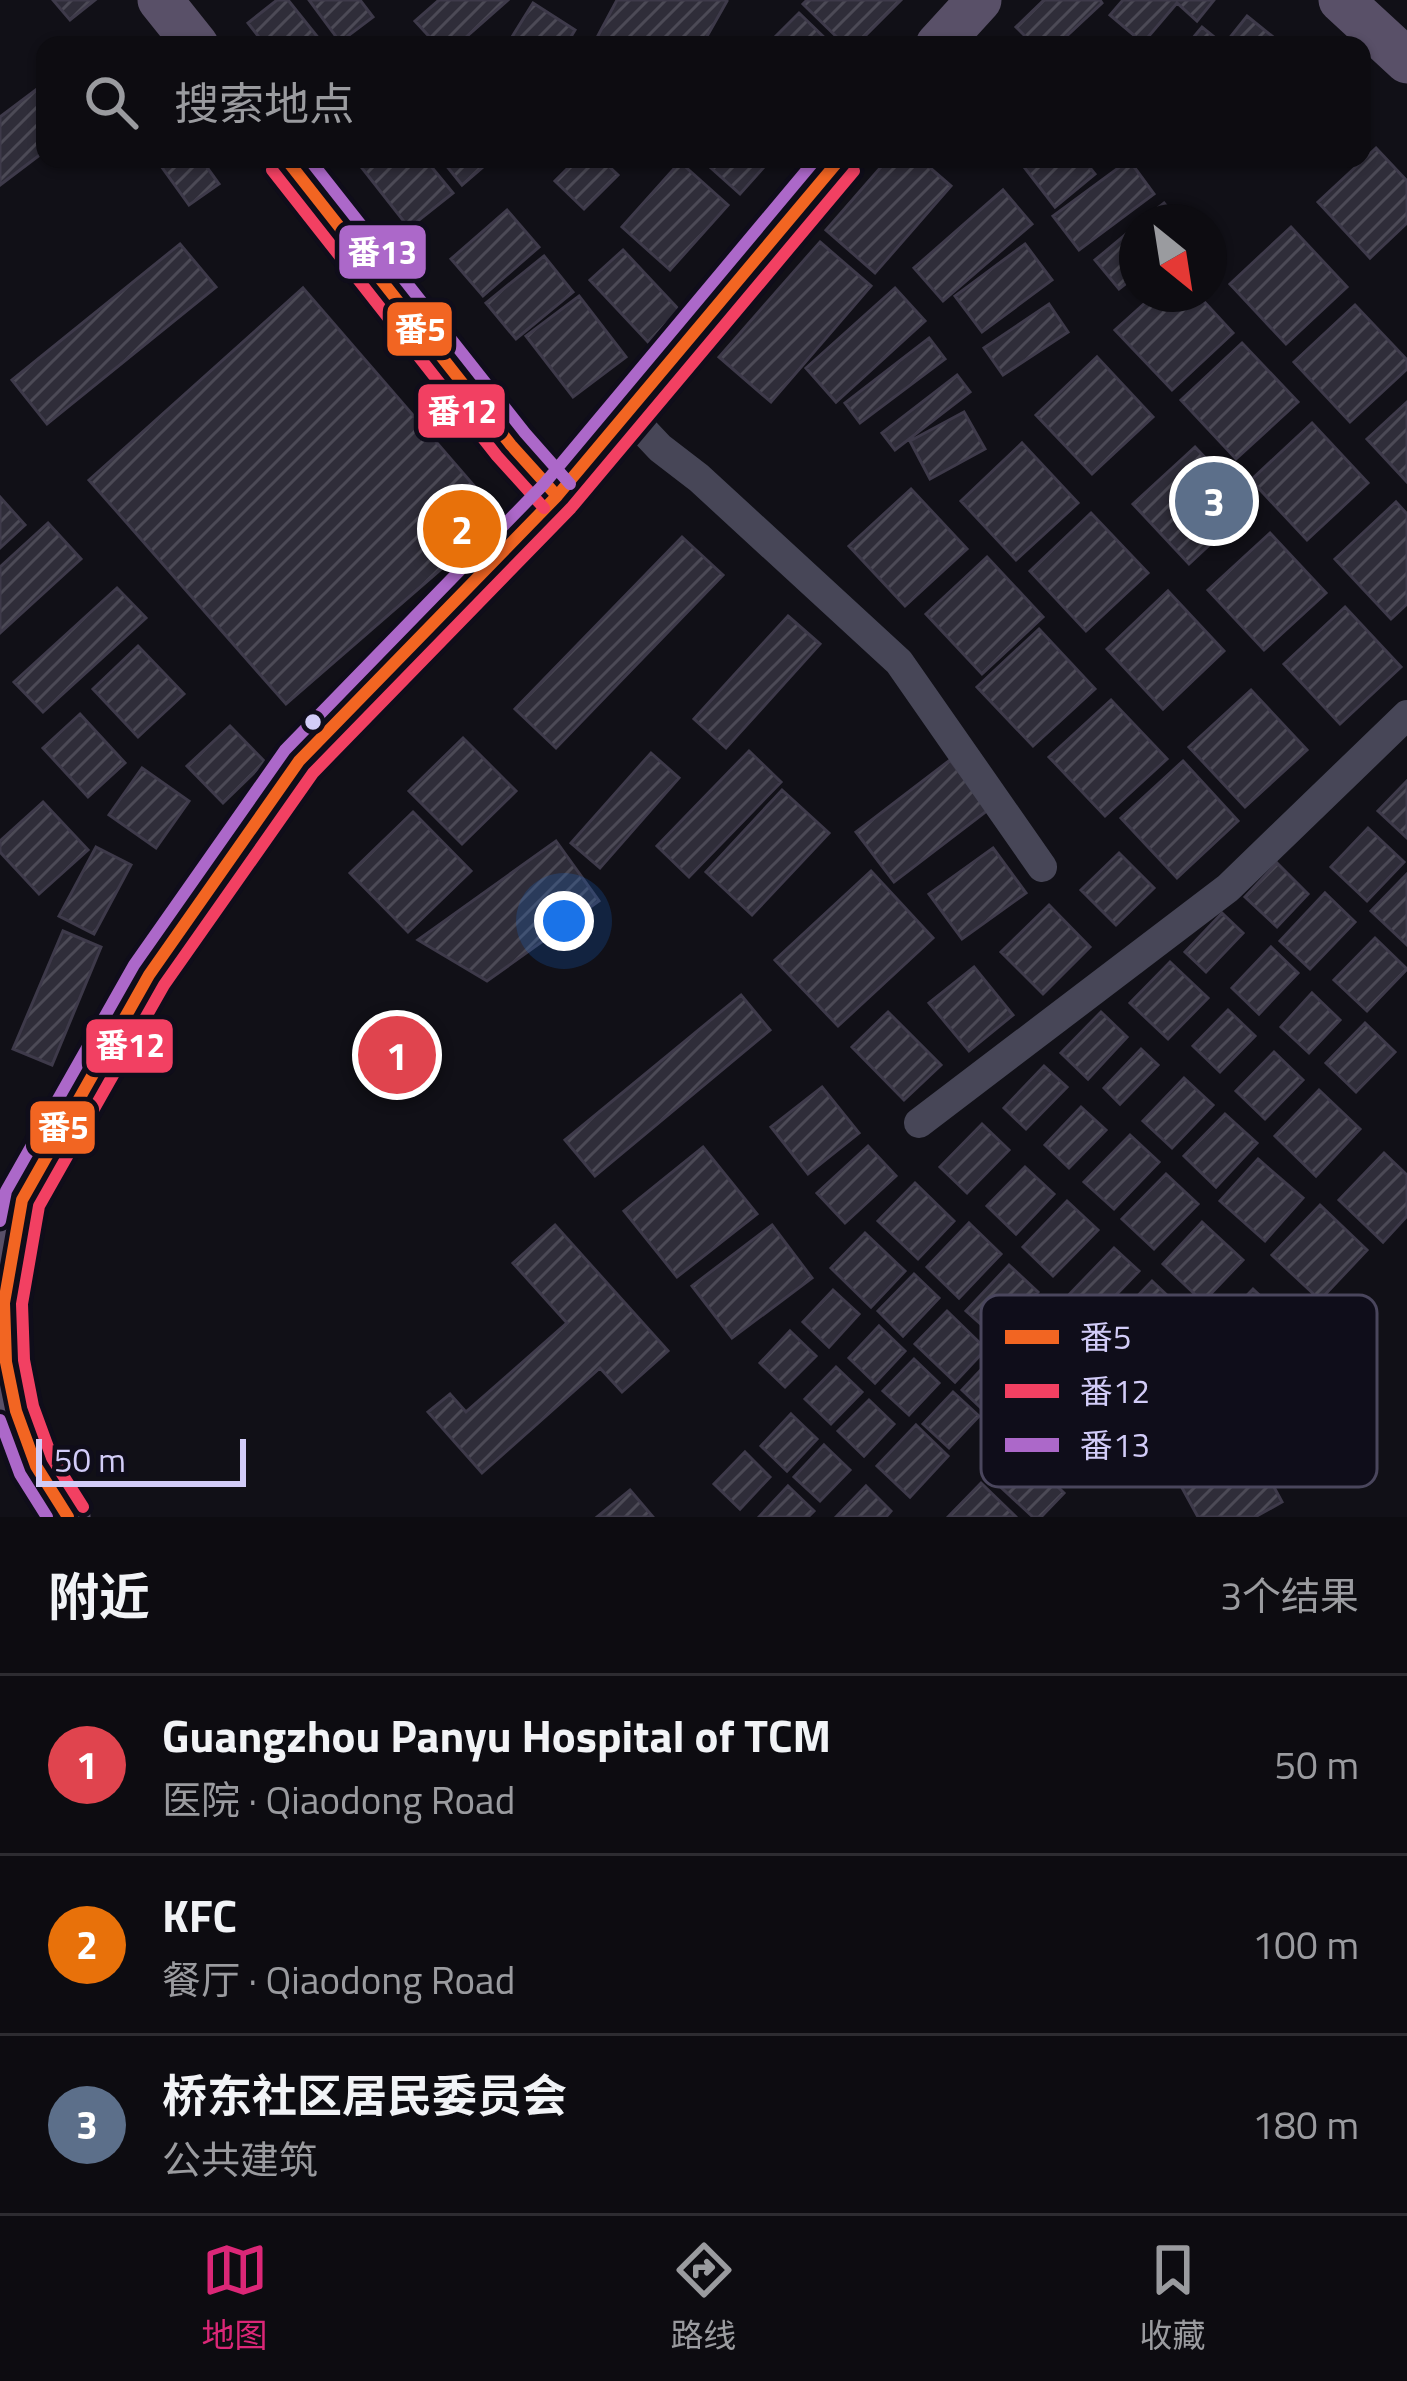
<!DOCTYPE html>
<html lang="zh">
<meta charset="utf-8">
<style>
body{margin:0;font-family:"Titillium Web","Noto Sans SC",sans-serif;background:#1b1a1f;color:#f1f3f6}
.compass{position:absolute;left:1119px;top:204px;width:108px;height:108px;border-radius:50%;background:#0d0c11;box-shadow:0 3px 9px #0004;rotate:150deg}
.scale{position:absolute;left:36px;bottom:30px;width:210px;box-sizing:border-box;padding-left:12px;border:6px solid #d2ccf8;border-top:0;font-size:33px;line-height:42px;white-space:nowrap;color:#d2ccf8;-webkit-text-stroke:9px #0f0d1a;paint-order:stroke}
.you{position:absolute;left:564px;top:921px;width:42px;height:42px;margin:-30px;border:9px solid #fff;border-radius:50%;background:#1a73e8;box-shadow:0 0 0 18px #1a73e833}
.badge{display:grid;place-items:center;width:78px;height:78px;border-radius:50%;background:#db2777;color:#fff;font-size:39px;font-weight:700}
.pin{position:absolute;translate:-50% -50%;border:6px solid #fff;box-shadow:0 3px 12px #0006}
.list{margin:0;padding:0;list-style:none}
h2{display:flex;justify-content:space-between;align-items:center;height:156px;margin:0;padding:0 48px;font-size:51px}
h2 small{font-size:39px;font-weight:400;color:#9a9b9f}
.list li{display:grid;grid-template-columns:78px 1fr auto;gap:36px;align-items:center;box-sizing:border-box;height:180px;padding:0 48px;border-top:3px solid #2d2c31}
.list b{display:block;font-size:45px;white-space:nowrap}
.list p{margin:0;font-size:39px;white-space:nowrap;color:#9a9b9f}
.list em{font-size:39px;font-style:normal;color:#9a9b9f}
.icon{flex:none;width:66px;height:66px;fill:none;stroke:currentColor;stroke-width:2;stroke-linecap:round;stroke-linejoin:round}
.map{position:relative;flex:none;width:1407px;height:1517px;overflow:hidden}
.search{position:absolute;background:#0d0c11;box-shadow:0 3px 9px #0004;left:36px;right:36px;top:36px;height:132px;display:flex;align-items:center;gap:30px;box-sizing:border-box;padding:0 42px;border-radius:24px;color:#9a9b9f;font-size:45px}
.sheet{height:696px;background:#0d0c11}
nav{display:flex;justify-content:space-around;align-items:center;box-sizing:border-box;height:168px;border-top:3px solid #2d2c31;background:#0d0c11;font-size:33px;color:#9a9b9f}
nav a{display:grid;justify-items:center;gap:6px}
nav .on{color:#db2777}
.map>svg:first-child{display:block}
.building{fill:url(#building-hatch);stroke:#3e3a4a;stroke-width:3}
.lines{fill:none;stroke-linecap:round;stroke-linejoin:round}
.street{stroke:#474657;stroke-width:30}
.primary{stroke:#595068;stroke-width:45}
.bus-1-casing{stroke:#0f0d1a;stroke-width:21}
.bus-2-casing{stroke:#0f0d1a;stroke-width:21}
.bus-3-casing{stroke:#0f0d1a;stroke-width:21}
.bus-1{stroke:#f26522;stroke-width:12}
.bus-2{stroke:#f24062;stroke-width:12}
.bus-3{stroke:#ac68c9;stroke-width:12}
.bus-dot{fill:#d2ccf8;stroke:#0f0d1a;stroke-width:4.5}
.key{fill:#0f0d1a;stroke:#4a465d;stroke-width:3}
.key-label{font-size:33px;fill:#d2ccf8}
.line-badge{stroke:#0f0d1a;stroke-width:4.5}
.badge-label{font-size:33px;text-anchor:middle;font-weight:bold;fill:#fff}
</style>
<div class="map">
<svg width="1407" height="1517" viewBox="0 0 1407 1517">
<defs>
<pattern id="building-hatch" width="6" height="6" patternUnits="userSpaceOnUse" patternTransform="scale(3)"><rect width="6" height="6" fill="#2f2d39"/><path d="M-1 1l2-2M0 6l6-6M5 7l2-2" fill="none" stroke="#4c4a56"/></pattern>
</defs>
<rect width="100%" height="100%" fill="#111017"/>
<path class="building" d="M53,0h42l-25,20z
M277,0h11l36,45h-59l-17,-22z
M309,0h51l13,17 -33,25z
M439,0h69l-51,45h-20l-22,-24z
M617,0h109l1,1 -25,44h-109z
M807,0h94l-45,45h-11l-42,-41z
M1044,0h56l2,3 -45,42h-23l-18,-18z
M1123,0h91l-17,21 -20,-18 -34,40 -33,-28z
M533,3l42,27 -9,15h-59z
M799,13l33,32h-65z
M1247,16l36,29h-96l15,-18 22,18z
M45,83v68l-45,34v-68z
M1376,148l31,33v42l-37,35 -52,-56z
M156,159h45l18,25 -30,21z
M373,159h52l28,34 -44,35 -47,-60z
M441,159h47l2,2 -28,24z
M577,159h24l17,16 -34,34 -29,-28z
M701,159h70l-31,35z
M888,159h32l31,27 -76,87 -49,-43z
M1034,159h49l12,15 -40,33 -31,-40z
M1129,160l25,34 -75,56 -26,-34z
M680,162l48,43 -58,65 -48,-43z
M1003,190l29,34 -89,77 -29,-33z
M1164,203l15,19h-39z
M507,210l32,37 -56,49 -32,-37z
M1137,225v50l-18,14 -24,-29z
M1291,227l56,60 -61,57 -56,-60z
M820,242l51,44 -100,116 -52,-45z
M180,244l36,43 -169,137 -35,-44z
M1025,244l27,36 -70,52 -27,-36z
M623,250l58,62 -33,30 -58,-62z
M544,256l29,36 -57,47 -30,-36z
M303,288l198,229 -215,187 -197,-224z
M895,288l30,33 -89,81 -30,-34z
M1155,294h42l36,39 -61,57 -57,-60z
M579,296l47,61 -53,40 -47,-61z
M1049,304l19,28 -65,43 -19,-27z
M1355,305l52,55v9l-57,53 -56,-60z
M929,338l16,21 -85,64 -15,-20z
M1242,343l56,59 -62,57 -55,-59z
M1097,357l56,60 -61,57 -56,-59z
M957,375l13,17 -75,58 -13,-17z
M1407,402v80l-40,-43z
M964,412l21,37 -55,30 -20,-38z
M1312,423l56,60 -61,57 -56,-60z
M1022,443l56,60 -62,57 -55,-59z
M1195,447l56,59 -62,58 -56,-60z
M911,489l56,60 -62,57 -56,-60z
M0,497l25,28 -25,23z
M1396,502l11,12v90l-16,15 -56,-60z
M1091,513l57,60 -62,58 -56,-60z
M48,523l33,36 -81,74v-66z
M1270,533l56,60 -62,57 -56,-60z
M682,537l41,38 -167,173 -41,-39z
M987,557l56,60 -61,57 -56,-60z
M117,588l29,30 -103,94 -29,-30z
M1168,591l56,60 -61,58 -56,-60z
M1345,607l56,60 -61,57 -56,-60z
M788,616l32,28 -94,104 -32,-29z
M1039,629l56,60 -62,57 -56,-59z
M138,646l46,48 -46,43 -45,-48z
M1251,690l56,60 -62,57 -56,-60z
M1111,700l56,59 -62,57 -56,-59z
M80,714l45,49 -37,34 -45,-49z
M230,726l35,36 -42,41 -36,-37z
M463,738l53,53 -54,53 -53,-53z
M749,751l32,31 -92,95 -32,-31z
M651,753l28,25 -79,90 -29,-25z
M950,760l38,50 -94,72 -38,-50z
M1183,761l55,60 -61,57 -56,-60z
M142,768l47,33 -33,47 -47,-33z
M1407,781v57l-29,-27z
M782,790l47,43 -77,82 -46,-43z
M43,802l45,48 -49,44 -39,-42v-11z
M413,812l58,59 -63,61 -58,-59z
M1368,828l36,34 -37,39 -36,-34z
M556,841l43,60 -112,80 -69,-41z
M96,847l35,18 -37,69 -35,-18z
M993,848l33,45 -64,46 -33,-45z
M1119,853l35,35 -38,37 -35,-35z
M1277,863l31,31 -31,33 -32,-30z
M871,871l62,67 -95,88 -63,-66z
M1407,874v71l-36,-34z
M1325,893l30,29 -45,47 -30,-28z
M1049,905l41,42 -47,47 -42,-42z
M1222,913l21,20 -37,39 -21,-20z
M63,931l38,16 -49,118 -39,-16z
M1375,938l32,31 -40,42 -33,-31z
M1271,947l27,26 -39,41 -27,-26z
M1170,962l38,36 -40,41 -38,-36z
M974,967l39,48 -44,36 -40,-48z
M1312,993l28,27 -31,33 -28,-26z
M741,995l29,35 -175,146 -30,-36z
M1228,1010l27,26 -35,36 -27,-26z
M888,1012l53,53 -37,35 -52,-53z
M1101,1012l26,25 -39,42 -27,-26z
M1365,1023l30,29 -39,40 -30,-29z
M1141,1049l17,16 -38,39 -16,-16z
M1274,1052l29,28 -38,39 -29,-28z
M1044,1066l23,21 -41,42 -22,-21z
M1184,1078l29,27 -41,43 -29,-27z
M822,1087l37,46 -51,41 -37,-47z
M1319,1090l41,39 -44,47 -41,-40z
M1081,1107l25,23 -37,38 -24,-23z
M1225,1114l32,29 -41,44 -32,-31z
M982,1124l27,26 -42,43 -27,-26z
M1130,1135l29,27 -45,47 -30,-27z
M868,1146l28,30 -51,47 -28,-30z
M703,1147l54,67 -80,63 -53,-66z
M1384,1153l23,22v41l-24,26 -44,-42z
M1258,1159l45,39 -38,43 -45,-40z
M1025,1167l29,27 -38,40 -29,-28z
M1166,1174l32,30 -44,45 -32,-30z
M915,1183l39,38 -36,38 -40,-38z
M1067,1201l31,29 -45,46 -30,-29z
M1320,1205l47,45 -47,50 -48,-45z
M1202,1222l41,38 -40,42 -40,-38z
M969,1223l32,31 -42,44 -32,-31z
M555,1225l113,126 -46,41 -22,-24 -118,105 -54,-61 22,-18 16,18 101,-89 -54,-60z
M772,1225l40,53 -80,60 -40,-52z
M865,1233l40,38 -34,36 -40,-39z
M1114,1248l25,23 -50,52 -25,-23z
M1009,1265l29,27 -43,45 -29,-26z
M914,1274l25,24 -36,38 -25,-25z
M1152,1281l37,35 -55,57 -37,-35z
M1253,1289l40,38 -32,33 -40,-38z
M833,1290l26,24 -30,33 -26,-25z
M947,1311l39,38 -31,33 -40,-38z
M879,1326l26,25 -30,32 -26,-25z
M790,1331l26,25 -31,31 -25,-24z
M914,1359l25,24 -30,32 -26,-24z
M991,1359l40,37 -30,31 -39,-37z
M836,1367l26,25 -31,32 -26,-25z
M953,1392l26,24 -30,32 -26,-24z
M869,1400l25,24 -30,32 -26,-25z
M791,1414l26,25 -30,32 -26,-25z
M916,1425l32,31 -38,41 -33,-31z
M824,1445l26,25 -30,31 -26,-24z
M1252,1446l30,56 -27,15h-57l-18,-33z
M1021,1451l43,42 -23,24h-8l-40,-37z
M745,1452l25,25 -30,32 -26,-25z
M981,1483l35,34h-68z
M788,1486l26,25 -6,6h-49z
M866,1486l25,25 -5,6h-50z
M630,1490l23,27h-56z"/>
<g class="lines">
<path class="street" d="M627,413l33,35 39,30 200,184 143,205
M919,1123l309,-235 179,-173"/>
<path class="primary" d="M160,0l36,45
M1341,0l66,61
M938,45l41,-45
M286,159l225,286 46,51
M22,1200c-6,34 -16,69 -18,103 -4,79 23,149 64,214
M0,1225l22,-25 127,-225 150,-214 258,-265 283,-337"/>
<g class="bus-1-casing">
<path id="bus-1" d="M286,159l225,286 46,51
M68,1517l-32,-51 -20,-55 -10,-49 -2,-59 18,-103 127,-225 150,-214 258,-265 283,-337"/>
</g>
<g class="bus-2-casing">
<path id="bus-2" d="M272,170l225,286 47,52
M83,1507l-31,-49 -19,-52 -9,-46 -2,-56 17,-98 125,-221 149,-212 258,-265 283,-337"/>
</g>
<g class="bus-3-casing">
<path id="bus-3" d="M309,159l216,274 45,51
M0,1221l6,-30 128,-226 151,-215 259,-266 272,-325
M0,1420l20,54 27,43"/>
</g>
<use href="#bus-1" class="bus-1"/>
<use href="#bus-2" class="bus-2"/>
<use href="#bus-3" class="bus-3"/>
</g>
<circle class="bus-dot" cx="313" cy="722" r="10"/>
<rect x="981" y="1295" width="396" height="192" rx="18" class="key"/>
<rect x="1005" y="1330" width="54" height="14" fill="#f26522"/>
<rect x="1005" y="1384" width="54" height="14" fill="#f24062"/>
<rect x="1005" y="1438" width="54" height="14" fill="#ac68c9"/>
<g class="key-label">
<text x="1080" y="1349">番5</text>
<text x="1080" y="1403">番12</text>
<text x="1080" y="1457">番13</text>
</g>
<g class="line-badge">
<rect x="337" y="223" width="91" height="58" rx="12" fill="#ac68c9"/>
<rect x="385" y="300" width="69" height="58" rx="12" fill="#f26522"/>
<rect x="416" y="382" width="91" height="58" rx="12" fill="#f24062"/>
<rect x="84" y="1017" width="91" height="58" rx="12" fill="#f24062"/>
<rect x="28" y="1099" width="69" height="57" rx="12" fill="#f26522"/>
</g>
<g class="badge-label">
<text x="382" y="264">番13</text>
<text x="420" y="341">番5</text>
<text x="462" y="423">番12</text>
<text x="130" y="1057">番12</text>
<text x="63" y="1139">番5</text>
</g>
</svg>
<svg class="compass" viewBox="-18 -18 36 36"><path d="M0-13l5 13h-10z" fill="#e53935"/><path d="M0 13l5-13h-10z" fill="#9a9b9f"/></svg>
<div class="scale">50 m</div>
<div class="you"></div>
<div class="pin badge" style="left:397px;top:1055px;background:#e0444e">1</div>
<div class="pin badge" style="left:462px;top:529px;background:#e8710a">2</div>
<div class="pin badge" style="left:1214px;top:501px;background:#5c6f8a">3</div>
<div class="search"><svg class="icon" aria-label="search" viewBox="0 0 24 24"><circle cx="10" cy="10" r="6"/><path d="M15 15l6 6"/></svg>搜索地点</div>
</div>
<section class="sheet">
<h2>附近<small>3个结果</small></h2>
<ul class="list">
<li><span class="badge" style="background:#e0444e">1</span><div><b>Guangzhou Panyu Hospital of TCM</b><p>医院 · Qiaodong Road</p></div><em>50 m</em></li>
<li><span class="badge" style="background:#e8710a">2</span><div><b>KFC</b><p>餐厅 · Qiaodong Road</p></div><em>100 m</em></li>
<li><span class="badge" style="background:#5c6f8a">3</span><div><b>桥东社区居民委员会</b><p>公共建筑</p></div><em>180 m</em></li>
</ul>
</section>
<nav>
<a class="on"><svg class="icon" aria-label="map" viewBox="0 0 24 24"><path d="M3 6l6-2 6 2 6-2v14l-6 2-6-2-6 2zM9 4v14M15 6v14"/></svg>地图</a>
<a><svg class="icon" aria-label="directions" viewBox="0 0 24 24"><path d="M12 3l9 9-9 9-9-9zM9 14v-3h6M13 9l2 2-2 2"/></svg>路线</a>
<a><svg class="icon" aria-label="saved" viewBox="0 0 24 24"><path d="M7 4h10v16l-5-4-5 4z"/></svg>收藏</a>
</nav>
